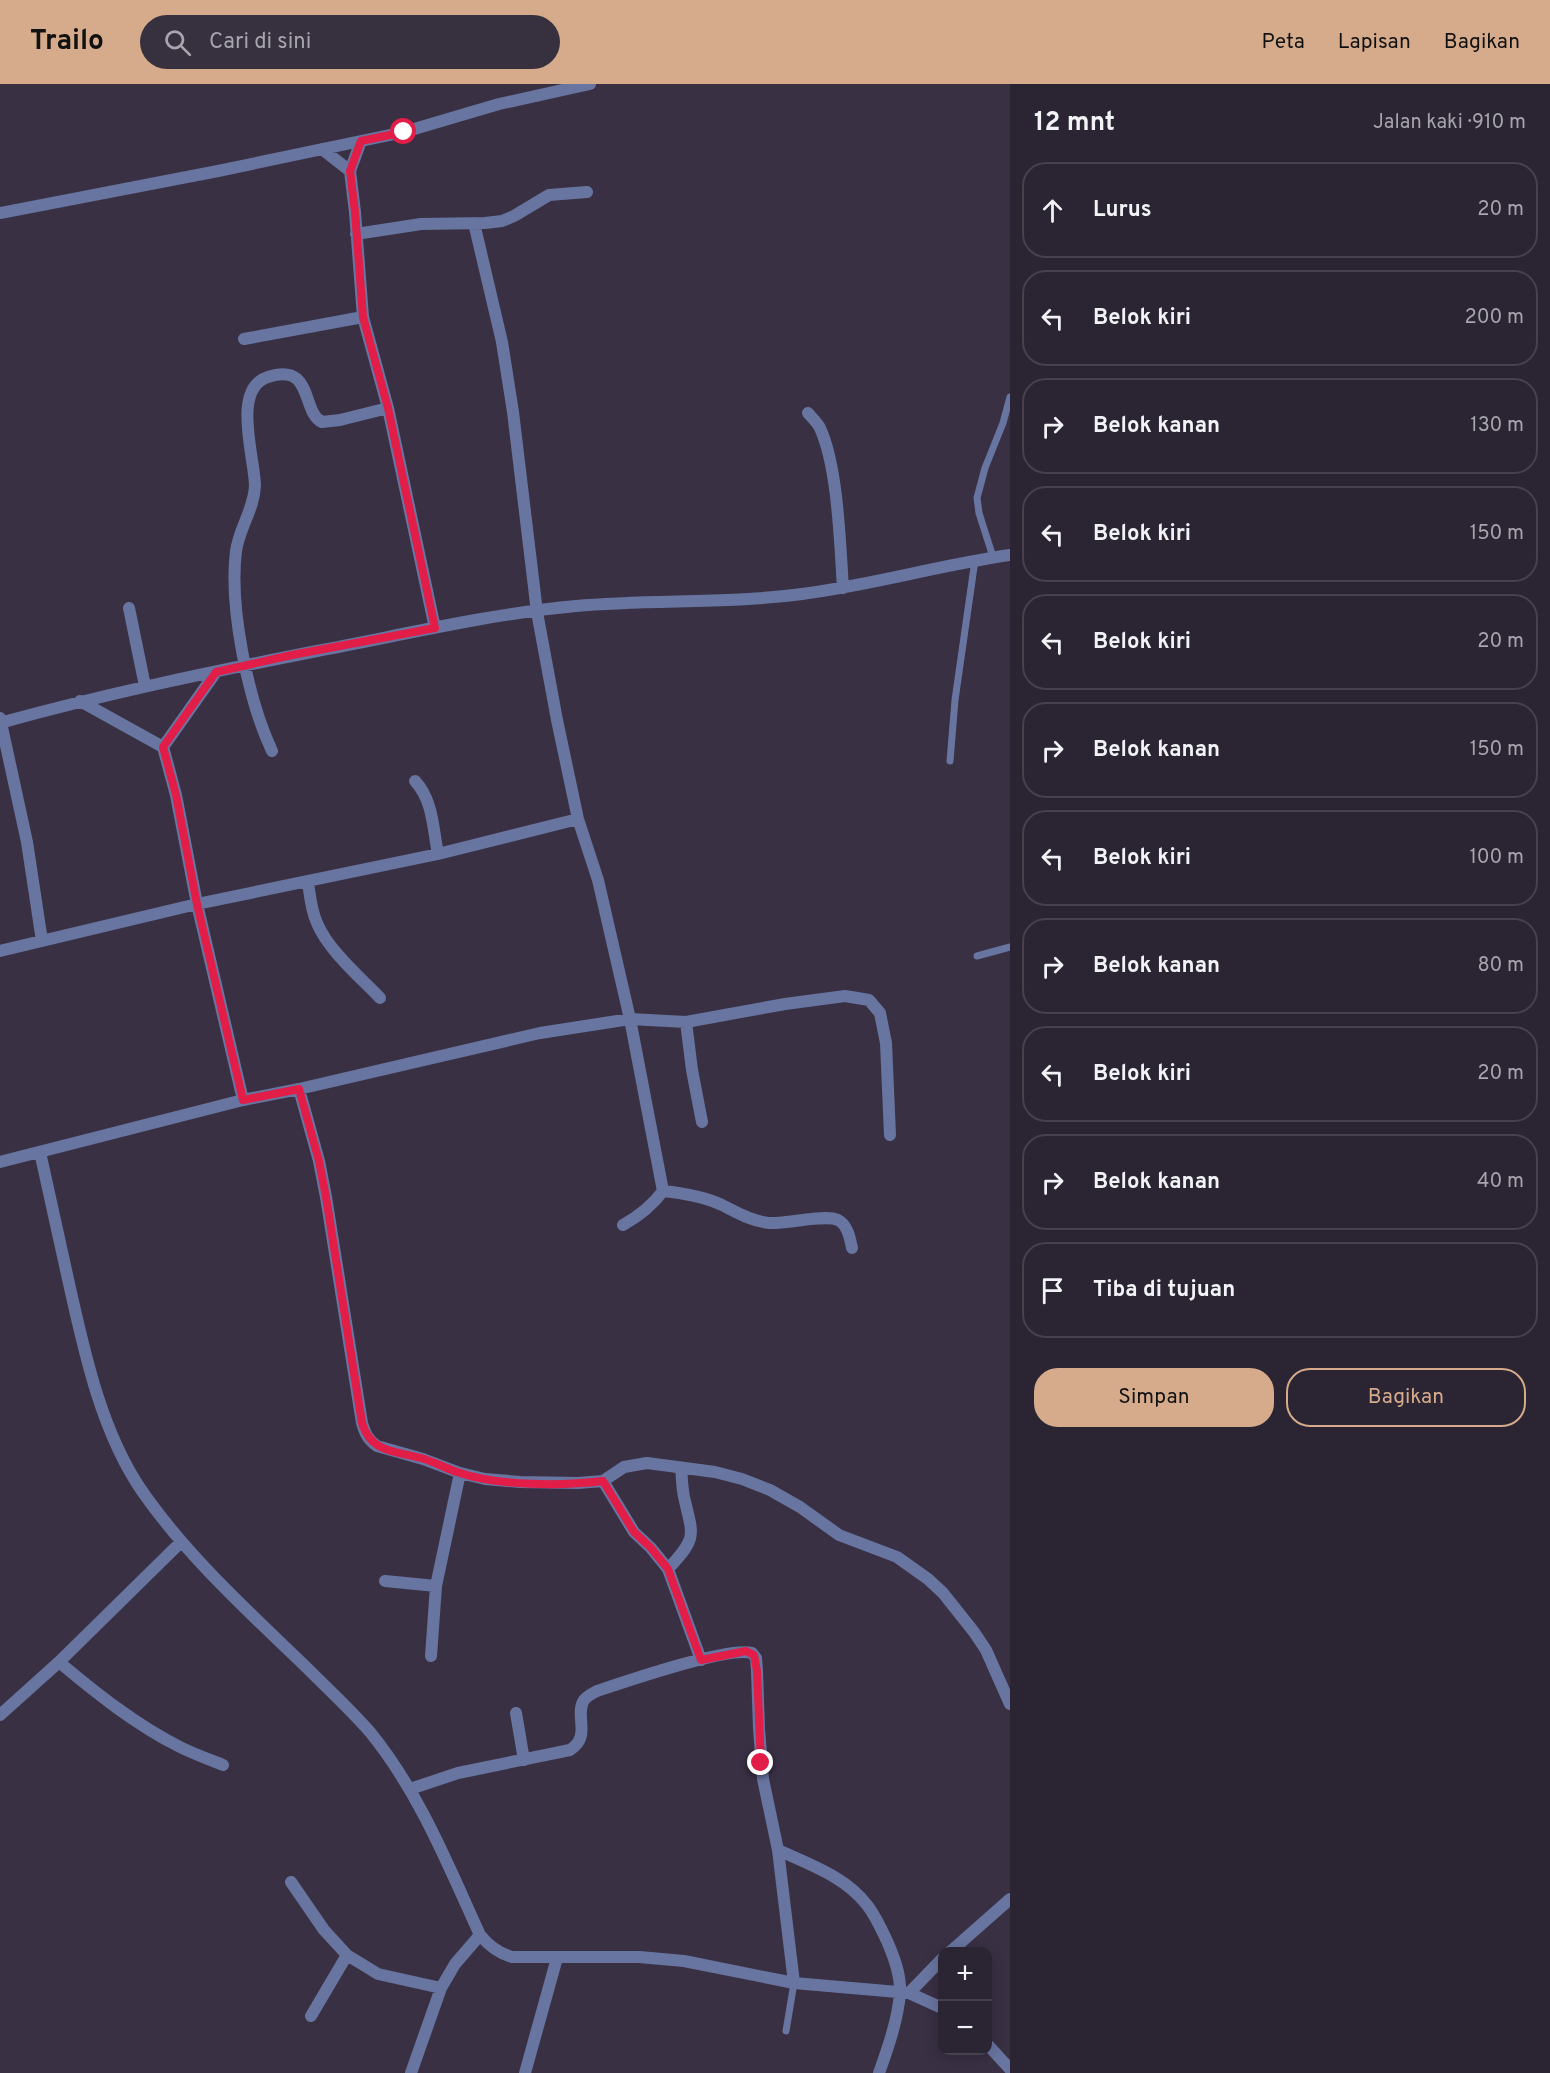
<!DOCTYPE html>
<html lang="id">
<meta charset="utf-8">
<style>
body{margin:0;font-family:Overpass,sans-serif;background:#37303f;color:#f1f3f6}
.controls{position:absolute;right:18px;bottom:18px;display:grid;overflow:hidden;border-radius:12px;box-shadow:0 3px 15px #0003}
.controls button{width:54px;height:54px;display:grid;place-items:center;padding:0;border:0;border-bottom:2px solid #47414e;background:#2b2433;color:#f1f3f6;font:30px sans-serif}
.stop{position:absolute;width:18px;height:18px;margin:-14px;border:4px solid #e11d48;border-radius:50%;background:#fff}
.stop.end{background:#e11d48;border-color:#fff;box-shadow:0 2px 6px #0008}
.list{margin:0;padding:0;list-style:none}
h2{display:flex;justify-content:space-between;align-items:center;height:78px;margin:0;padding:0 24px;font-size:26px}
h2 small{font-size:20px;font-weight:400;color:#a6a4ac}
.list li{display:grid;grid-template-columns:39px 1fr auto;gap:18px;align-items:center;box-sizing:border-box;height:96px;margin:0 12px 12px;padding:0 12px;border:2px solid #47414e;border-radius:24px}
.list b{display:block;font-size:22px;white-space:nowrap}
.list em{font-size:20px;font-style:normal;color:#a6a4ac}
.actions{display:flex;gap:12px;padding:18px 24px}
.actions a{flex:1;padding:14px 0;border:2px solid #d6ab8b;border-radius:24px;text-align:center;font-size:21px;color:#d6ab8b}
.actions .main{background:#d6ab8b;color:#111}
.icon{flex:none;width:33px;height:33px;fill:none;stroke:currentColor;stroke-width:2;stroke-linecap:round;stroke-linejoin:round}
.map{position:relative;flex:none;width:1010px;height:1989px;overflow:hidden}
header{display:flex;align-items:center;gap:36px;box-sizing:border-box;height:84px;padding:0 30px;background:#d6ab8b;color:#111}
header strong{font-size:28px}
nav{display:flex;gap:33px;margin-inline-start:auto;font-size:21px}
.search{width:420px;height:54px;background:#37303f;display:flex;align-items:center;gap:15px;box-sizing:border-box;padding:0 21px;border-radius:33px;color:#a6a4ac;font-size:22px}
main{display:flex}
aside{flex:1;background:#2b2433}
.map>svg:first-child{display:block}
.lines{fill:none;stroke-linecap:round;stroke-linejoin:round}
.service{stroke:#6875a0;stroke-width:7}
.minor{stroke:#6875a0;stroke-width:12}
.route{stroke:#e11d48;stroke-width:8}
</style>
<header>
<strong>Trailo</strong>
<div class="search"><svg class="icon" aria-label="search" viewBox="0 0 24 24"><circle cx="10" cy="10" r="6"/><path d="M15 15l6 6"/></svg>Cari di sini</div>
<nav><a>Peta</a><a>Lapisan</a><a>Bagikan</a></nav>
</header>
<main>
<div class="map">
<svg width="1010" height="1989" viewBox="0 0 1010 1989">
<rect width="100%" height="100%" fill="#393044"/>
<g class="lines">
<path class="service" d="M993,473l-14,-44 -2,-15 8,-30 18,-45 7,-26
M950,677l5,-61 20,-140
M977,872l33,-9
M786,1947l8,-48"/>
<path class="minor" d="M322,65l28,22 5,41 8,105 25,91 47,220
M350,87l11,-30
M0,129l218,-42 143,-30 43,-9 95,-28 91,-20
M474,139l28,119 11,70 24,200 20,108 21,99 20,61 32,139 33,172c19,2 42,6 59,14 16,8 29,16 47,18 18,1 56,-9 69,-3 10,5 12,19 14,28
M356,150l65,-10 64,-1 17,-2 12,-5 35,-21 38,-3
M244,255l119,-22
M808,329c4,5 9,9 12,15 18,39 20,116 23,160
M129,524l16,78
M216,588l-53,75 13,48 21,109 46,196
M80,617l83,46
M0,634l27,124 15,99
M0,639c104,-29 210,-51 317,-72 85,-16 172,-37 259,-45 75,-7 151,-2 226,-12 70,-9 138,-29 208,-39
M272,667c-24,-51 -43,-144 -36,-200 3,-22 18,-42 19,-65 0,-27 -24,-98 13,-109 46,-15 33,35 54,45l18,-2 48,-12
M415,697c18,19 18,48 23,73
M308,798c2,14 3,28 9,41 11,27 43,54 63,75
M0,867l197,-47 241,-50 140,-35
M686,938l6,48 10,52
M299,1005l20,72 7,36 36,226c3,10 6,17 15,23l46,13 37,14 25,6 35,3 58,1 25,-2 21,-14 23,-4 68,9 27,7 28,11 30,17 39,28 58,22 31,22 15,14 31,39 12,18 24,54
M40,1068c10,46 20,91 30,136 15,67 32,145 72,203 45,65 107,121 163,175 22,22 45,43 65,66 49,60 78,133 110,203 9,11 18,18 32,22h127l45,4 110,22 115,10 33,15
M0,1078l243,-62 56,-11 241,-56 90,-14 56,3 99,-18 60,-8 24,4 11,13 6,30 4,92
M623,1141c16,-9 29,-19 40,-34
M603,1397l31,51 17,16 17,21 33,91
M668,1485c30,-32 25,-33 16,-72 -2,-10 -2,-19 -3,-29
M385,1497l51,5
M431,1572l5,-70 24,-113
M59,1578c37,31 77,63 121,85 14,7 28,12 43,18
M516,1629l8,47
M0,1631l59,-53 122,-120
M410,1705l48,-16 112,-23c22,-14 4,-34 14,-50 3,-4 9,-7 13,-9 27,-9 132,-45 155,-38l4,5 1,13 2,58 4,50 15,71 16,133
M778,1766c31,14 68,27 89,55 8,10 14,23 20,36 7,16 14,34 13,52 -2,26 -12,55 -21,80
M291,1798l33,48 23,25
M950,1868l60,-53
M909,1909l33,-34
M311,1932l36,-61 31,19 63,14
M987,1960l23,25
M411,1989l30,-85 14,-24 25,-29
M525,1989l32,-115"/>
</g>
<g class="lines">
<path class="route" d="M404,48l-43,9 -11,30 5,41 8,105 25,91 47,220 -143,27 -76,17 -53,75 13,48 21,109 46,196 56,-11 20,72 7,36 36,226c9,30 33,28 59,35 14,4 26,11 39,15 39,13 102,13 143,8l31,51 17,16 17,21 33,91 45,-9 8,4 3,16 4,92"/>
</g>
</svg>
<div class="controls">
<button>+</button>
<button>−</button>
</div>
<div class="stop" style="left:404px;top:48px"></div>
<div class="stop end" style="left:761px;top:1679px"></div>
</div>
<aside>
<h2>12 mnt<small>Jalan kaki · 910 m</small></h2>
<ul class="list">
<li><svg class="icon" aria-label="ahead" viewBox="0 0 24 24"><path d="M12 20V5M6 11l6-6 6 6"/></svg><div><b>Lurus</b></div><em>20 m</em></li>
<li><svg class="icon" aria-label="left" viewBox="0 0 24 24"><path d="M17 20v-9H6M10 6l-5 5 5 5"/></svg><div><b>Belok kiri</b></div><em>200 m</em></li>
<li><svg class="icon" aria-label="right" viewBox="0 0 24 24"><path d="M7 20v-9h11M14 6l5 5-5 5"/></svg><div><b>Belok kanan</b></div><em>130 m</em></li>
<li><svg class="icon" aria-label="left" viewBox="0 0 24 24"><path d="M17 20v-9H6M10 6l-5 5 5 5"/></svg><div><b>Belok kiri</b></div><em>150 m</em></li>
<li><svg class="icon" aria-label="left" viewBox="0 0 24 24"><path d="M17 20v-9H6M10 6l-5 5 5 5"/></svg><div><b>Belok kiri</b></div><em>20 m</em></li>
<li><svg class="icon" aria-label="right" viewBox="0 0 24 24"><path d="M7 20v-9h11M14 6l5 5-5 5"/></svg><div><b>Belok kanan</b></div><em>150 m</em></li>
<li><svg class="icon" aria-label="left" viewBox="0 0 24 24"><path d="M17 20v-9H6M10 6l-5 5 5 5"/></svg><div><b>Belok kiri</b></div><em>100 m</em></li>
<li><svg class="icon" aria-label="right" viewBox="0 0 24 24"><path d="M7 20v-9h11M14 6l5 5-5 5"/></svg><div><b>Belok kanan</b></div><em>80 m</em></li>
<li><svg class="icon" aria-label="left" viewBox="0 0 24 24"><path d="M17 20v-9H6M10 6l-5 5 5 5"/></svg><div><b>Belok kiri</b></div><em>20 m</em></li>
<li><svg class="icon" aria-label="right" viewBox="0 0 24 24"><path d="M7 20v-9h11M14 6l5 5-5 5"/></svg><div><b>Belok kanan</b></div><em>40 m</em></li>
<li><svg class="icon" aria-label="arrive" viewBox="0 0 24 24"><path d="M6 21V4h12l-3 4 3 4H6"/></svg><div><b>Tiba di tujuan</b></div></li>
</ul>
<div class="actions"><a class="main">Simpan</a><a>Bagikan</a></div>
</aside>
</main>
